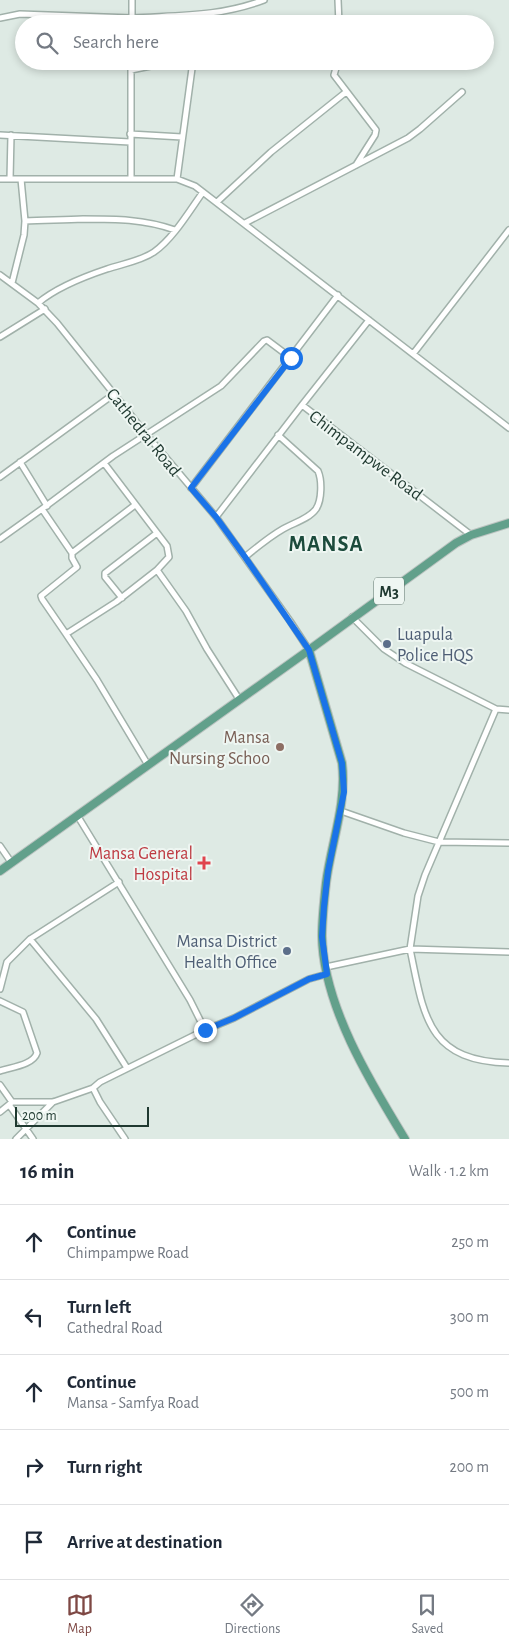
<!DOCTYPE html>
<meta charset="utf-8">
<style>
body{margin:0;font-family:"Alegreya Sans",sans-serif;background:#f2f2f3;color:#1f2937}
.scale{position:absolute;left:15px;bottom:12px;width:134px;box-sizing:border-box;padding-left:5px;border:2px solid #1f3930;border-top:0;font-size:14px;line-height:18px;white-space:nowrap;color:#1f3930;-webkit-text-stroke:4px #eef6f2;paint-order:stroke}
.stop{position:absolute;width:15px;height:15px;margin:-11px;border:4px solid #1a73e8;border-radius:50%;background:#fff}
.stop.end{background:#1a73e8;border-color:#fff;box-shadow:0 1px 5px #0008}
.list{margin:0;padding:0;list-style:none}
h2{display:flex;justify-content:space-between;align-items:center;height:65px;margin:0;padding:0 20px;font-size:21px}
h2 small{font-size:16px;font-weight:400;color:#747a83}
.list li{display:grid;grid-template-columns:32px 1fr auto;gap:15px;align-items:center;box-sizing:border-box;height:75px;padding:0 20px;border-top:1px solid #e0e1e3}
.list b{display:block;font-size:19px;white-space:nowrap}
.list p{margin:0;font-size:16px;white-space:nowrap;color:#747a83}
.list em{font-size:16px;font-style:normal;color:#747a83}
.icon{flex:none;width:28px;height:28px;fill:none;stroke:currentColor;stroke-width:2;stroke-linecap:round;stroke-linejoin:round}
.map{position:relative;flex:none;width:509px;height:1139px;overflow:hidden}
.search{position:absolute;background:#fff;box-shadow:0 2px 8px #0003;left:15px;right:15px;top:15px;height:55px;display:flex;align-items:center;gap:12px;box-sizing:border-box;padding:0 18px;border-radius:28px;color:#747a83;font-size:19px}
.sheet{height:440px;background:#fff}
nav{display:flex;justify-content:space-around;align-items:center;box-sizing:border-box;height:70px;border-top:1px solid #e0e1e3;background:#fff;font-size:14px;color:#747a83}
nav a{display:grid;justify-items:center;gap:2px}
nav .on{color:#7e4844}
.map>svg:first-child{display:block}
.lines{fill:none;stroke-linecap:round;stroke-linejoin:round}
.street-casing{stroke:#a1b1aa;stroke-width:8}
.primary-casing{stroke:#bcc4c1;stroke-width:10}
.street{stroke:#fff;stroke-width:5}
.primary{stroke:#62a08b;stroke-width:8}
.route{stroke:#1a73e8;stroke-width:6}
.service-dot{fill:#5c6f8a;stroke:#eef6f2;stroke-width:2}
.education-dot{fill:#8d6e63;stroke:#eef6f2;stroke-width:2}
.health-dot{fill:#e0444e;stroke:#eef6f2;stroke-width:2}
.labels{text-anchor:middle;stroke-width:4;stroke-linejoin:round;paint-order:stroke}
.shield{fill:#eef6f2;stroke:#5d726a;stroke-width:1}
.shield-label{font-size:16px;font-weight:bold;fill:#1f3930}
.street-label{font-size:18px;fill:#1f3930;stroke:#eef6f2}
.service-label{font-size:18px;fill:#4e5e75;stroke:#eef6f2;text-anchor:start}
.education-label{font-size:18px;fill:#785e54;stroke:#eef6f2;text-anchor:end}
.health-label{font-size:18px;fill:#be3a42;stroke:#eef6f2;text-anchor:end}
.district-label{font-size:22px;font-weight:bold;letter-spacing:1px;fill:#1c4b3c;stroke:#eef6f2}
</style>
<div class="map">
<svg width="509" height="1139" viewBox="0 0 509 1139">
<rect width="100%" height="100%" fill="#deeae4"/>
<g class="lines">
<g class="street-casing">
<path id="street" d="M132,0v18c48,-3 86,-1 132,-18
M338,0l1,24
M0,18l20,-4 112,4v6
M131,61v117
M338,61l-4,14 42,55 -1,5 -19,30
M32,63l99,-1
M131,70l44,-9
M130,134l52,3
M0,135l130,7
M0,179h177l18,7 314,242
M10,179l1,-44
M177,179l16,-118
M217,202l54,-50 75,-60
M25,221c19,-1 39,-1 58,-2 32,0 61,0 92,11
M245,223l163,-85 12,-9 42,-37
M0,275l38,28 19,20 89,111 70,83 74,104 19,29
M12,283l12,-48 1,-14 -4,-42
M38,303c19,-16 45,-26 69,-34 15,-5 34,-8 47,-17 19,-13 36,-42 49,-60
M0,337l45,-28
M413,354l96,-124
M302,405l67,-85
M20,462l27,44
M104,463l63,83 2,11 -12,13 29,41 21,38 32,50
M0,477l114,-83
M191,488l147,-193
M42,509l30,44v5l5,9 -36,29 1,3 24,35
M216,517l86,-112 169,130
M0,539l42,-30 71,-53 108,-70 43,-45 3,-1 24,18
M72,553l63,-48
M245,557c12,-10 24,-20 38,-28 10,-6 26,-10 33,-20 6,-9 6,-29 2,-38l-40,-36
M122,598l-17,-21v-4l52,-40
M352,617l32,32 21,14 91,46
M148,765l-51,-85 -31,-46 50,-32 41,-32
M341,811l63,22 35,9 70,1
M77,815l113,185 15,30 29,-12 75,-39 18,-5
M0,846l11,16
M119,882l-89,57 66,80 31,49
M509,952l-99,-3c14,67 17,112 99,114
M326,967l84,-18 8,-53 7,-21 71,-166 13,1
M0,989l7,-27 23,-23
M0,1001l23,11 14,41c-4,12 -25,14 -37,18
M0,1085l12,17h41l40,-14
M10,1106l23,33
M0,1112l11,-9
M16,1139l37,-37
M125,1139l-25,-37 -7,-14 7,-6 105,-52"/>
</g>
<g class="primary-casing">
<path id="primary" d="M309,650l33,113c5,41 -11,80 -16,120 -2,18 -4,36 -4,53 1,69 48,146 83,203
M0,871l309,-221 147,-107 15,-8 38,-12"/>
</g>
<use href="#street" class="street"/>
<use href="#primary" class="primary"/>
</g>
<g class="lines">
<path class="route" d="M205,1030l29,-12 75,-39 18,-5 -5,-37 2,-31 4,-35 16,-79 -2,-29 -33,-113 -64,-93 -29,-40 -25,-29 100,-130"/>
</g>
<g class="service-dot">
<circle cx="387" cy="644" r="5"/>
<circle cx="287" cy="951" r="5"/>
</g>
<circle class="education-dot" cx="280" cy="747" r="5"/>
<path class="health-dot" d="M201.5 855.5h5v5h5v5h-5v5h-5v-5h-5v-5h5z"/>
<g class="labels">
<rect class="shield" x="374" y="577.5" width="30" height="27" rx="4"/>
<g class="shield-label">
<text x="389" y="597">M3</text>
</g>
<g class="street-label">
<text transform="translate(144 432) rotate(51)" y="6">Cathedral Road</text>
<text transform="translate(366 455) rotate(37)" y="6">Chimpampwe Road</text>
</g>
<g class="service-label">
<text x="397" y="640">Luapula<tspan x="397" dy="21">Police HQS</tspan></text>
<text x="277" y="947" text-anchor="end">Mansa District<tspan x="277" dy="21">Health Office</tspan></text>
</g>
<g class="education-label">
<text x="270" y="743">Mansa<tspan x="270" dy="21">Nursing Schoo</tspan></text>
</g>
<g class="health-label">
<text x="193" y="859">Mansa General<tspan x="193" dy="21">Hospital</tspan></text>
</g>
<g class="district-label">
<text x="326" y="551">MANSA</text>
</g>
</g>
</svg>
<div class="scale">200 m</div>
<div class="stop" style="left:291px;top:358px"></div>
<div class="stop end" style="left:205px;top:1030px"></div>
<div class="search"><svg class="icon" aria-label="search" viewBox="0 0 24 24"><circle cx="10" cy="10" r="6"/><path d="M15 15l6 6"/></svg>Search here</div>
</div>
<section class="sheet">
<h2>16 min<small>Walk · 1.2 km</small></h2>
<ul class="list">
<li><svg class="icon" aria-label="ahead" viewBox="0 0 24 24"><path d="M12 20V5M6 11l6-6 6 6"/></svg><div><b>Continue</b><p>Chimpampwe Road</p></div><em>250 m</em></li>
<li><svg class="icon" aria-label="left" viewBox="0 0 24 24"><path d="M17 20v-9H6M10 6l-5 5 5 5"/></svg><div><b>Turn left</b><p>Cathedral Road</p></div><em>300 m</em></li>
<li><svg class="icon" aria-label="ahead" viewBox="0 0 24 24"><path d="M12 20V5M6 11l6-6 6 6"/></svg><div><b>Continue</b><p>Mansa - Samfya Road</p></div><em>500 m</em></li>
<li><svg class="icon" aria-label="right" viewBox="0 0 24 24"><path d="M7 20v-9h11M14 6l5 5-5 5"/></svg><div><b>Turn right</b></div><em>200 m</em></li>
<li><svg class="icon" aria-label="arrive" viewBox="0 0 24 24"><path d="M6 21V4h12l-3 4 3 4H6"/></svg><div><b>Arrive at destination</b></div></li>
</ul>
</section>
<nav>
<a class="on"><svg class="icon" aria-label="map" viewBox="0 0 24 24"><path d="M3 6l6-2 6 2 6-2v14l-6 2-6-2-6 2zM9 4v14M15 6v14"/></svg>Map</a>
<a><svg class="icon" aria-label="directions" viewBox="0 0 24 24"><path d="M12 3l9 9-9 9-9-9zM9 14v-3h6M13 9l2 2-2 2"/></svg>Directions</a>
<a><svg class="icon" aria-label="saved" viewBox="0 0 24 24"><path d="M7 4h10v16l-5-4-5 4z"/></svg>Saved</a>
</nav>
